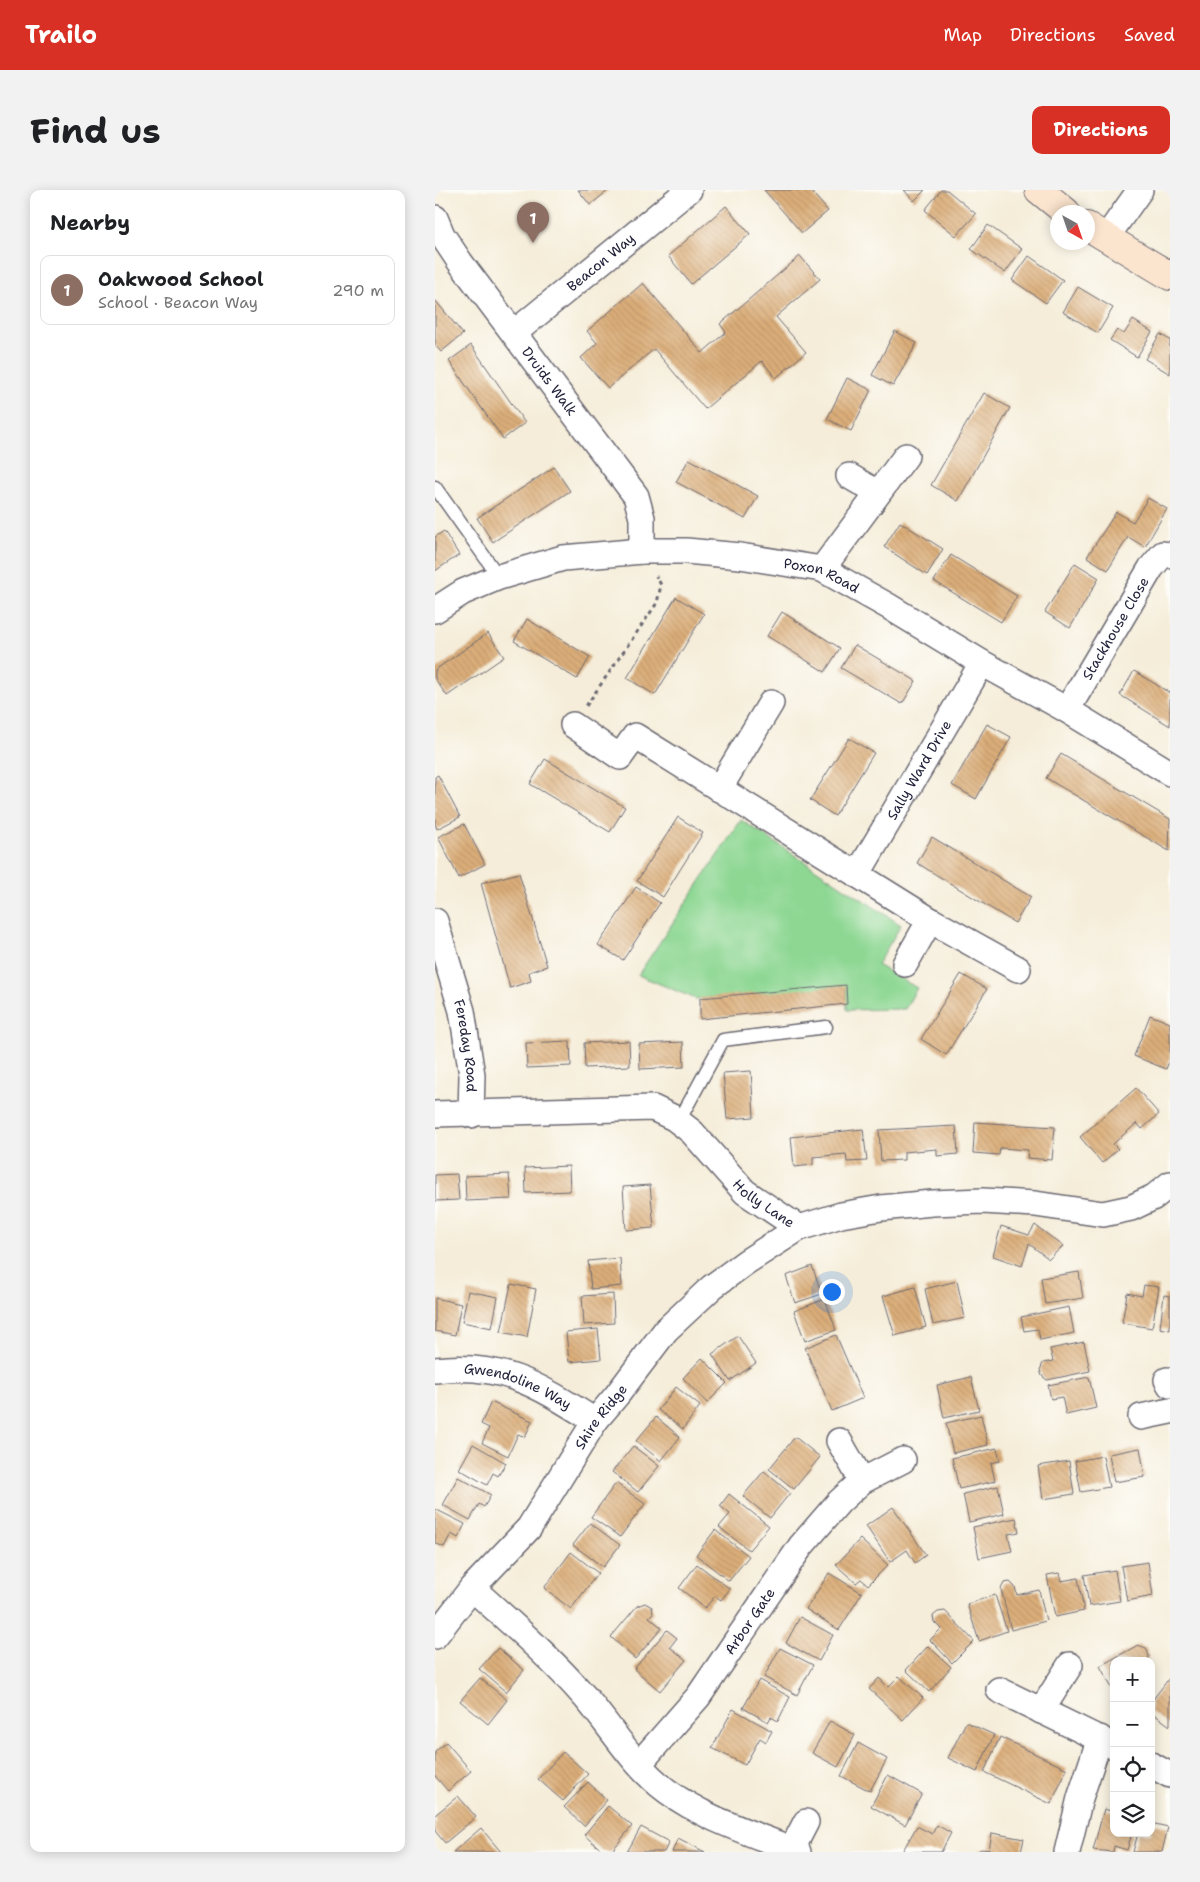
<!DOCTYPE html>
<meta charset="utf-8">
<style>
body{margin:0;font-family:"Shantell Sans",sans-serif;background:#f2f2f2;color:#202124}
.controls{position:absolute;right:15px;bottom:15px;display:grid;overflow:hidden;border-radius:10px;box-shadow:0 2px 12px #0003}
.controls button{width:45px;height:45px;display:grid;place-items:center;padding:0;border:0;border-bottom:1px solid #e0e0e0;background:#fff;color:#202124;font:25px sans-serif}
.compass{position:absolute;left:615px;top:15px;width:45px;height:45px;border-radius:50%;background:#fff;box-shadow:0 2px 12px #0003;rotate:140deg}
.you{position:absolute;left:396px;top:1101px;width:18px;height:18px;margin:-12px;border:4px solid #fff;border-radius:50%;background:#1a73e8;box-shadow:0 0 0 8px #1a73e833}
.badge{display:grid;place-items:center;width:32px;height:32px;border-radius:50%;background:#d93025;color:#fff;font-size:16px;font-weight:700}
.pin{position:absolute;translate:-50% -41px;filter:drop-shadow(0 1px 2px #0008)}
.pin::after{content:'';position:absolute;top:26px;width:18px;height:15px;background:inherit;clip-path:polygon(0 0,100% 0,50% 100%)}
.list{margin:0;padding:0;list-style:none}
h2{display:flex;justify-content:space-between;align-items:center;height:65px;margin:0;padding:0 20px;font-size:21px}
h2 small{font-size:16px;font-weight:400;color:#757577}
.list li{display:grid;grid-template-columns:32px 1fr auto;gap:15px;align-items:center;box-sizing:border-box;height:70px;margin:0 10px 10px;padding:0 10px;border:1px solid #e0e0e0;border-radius:10px}
.list b{display:block;font-size:19px;white-space:nowrap}
.list p{margin:0;font-size:16px;white-space:nowrap;color:#757577}
.list em{font-size:16px;font-style:normal;color:#757577}
.icon{flex:none;width:28px;height:28px;fill:none;stroke:currentColor;stroke-width:2;stroke-linecap:round;stroke-linejoin:round}
.map{position:relative;flex:none;width:735px;height:1662px;overflow:hidden;border-radius:10px}
header{display:flex;align-items:center;gap:30px;box-sizing:border-box;height:70px;padding:0 25px;background:#d93025;color:#fff}
header strong{font-size:24px}
nav{display:flex;gap:28px;margin-inline-start:auto;font-size:18px}
.intro{display:flex;align-items:center;justify-content:space-between;box-sizing:border-box;height:120px;padding:0 30px}
h1{margin:0;font-size:35px}
.button{padding:12px 22px;border-radius:10px;background:#d93025;color:#fff;font-size:18px;font-weight:700}
main{display:flex;gap:30px;padding:0 30px}
aside{flex:1;background:#fff;border-radius:10px;box-shadow:0 2px 12px #0003}
.map>svg:first-child{display:block}
.green{fill:#8dd793;stroke:#587c67}
.building{fill:url(#building-back-hatch)}
.lines{fill:none;stroke-linecap:round;stroke-linejoin:round}
.lane-casing{stroke:#6c6972;stroke-width:15}
.street-casing{stroke:#6c6972;stroke-width:28}
.secondary-casing{stroke:#6c6972;stroke-width:30}
.path{stroke:#6c6972;stroke-width:3;stroke-dasharray:4 4;stroke-linecap:butt}
.lane{stroke:#fff;stroke-width:12}
.street{stroke:#fff;stroke-width:25}
.secondary{stroke:#fce5cf;stroke-width:28}
.labels{text-anchor:middle;stroke-width:4.5;stroke-linejoin:round;paint-order:stroke}
.street-label{font-size:14px;fill:#22223b;stroke:#fdfcf7}
</style>
<header>
<strong>Trailo</strong>
<nav><a>Map</a><a>Directions</a><a>Saved</a></nav>
</header>
<div class="intro"><h1>Find us</h1><a class="button">Directions</a></div>
<main>
<aside>
<h2>Nearby<small></small></h2>
<ul class="list">
<li><span class="badge" style="background:#8d6e63">1</span><div><b>Oakwood School</b><p>School · Beacon Way</p></div><em>290 m</em></li>
</ul>
</aside>
<div class="map">
<svg width="735" height="1662" viewBox="0 0 735 1662">
<defs>
<pattern id="building-back-hatch" width="6" height="6" patternUnits="userSpaceOnUse" patternTransform="scale(1.25)"><rect width="6" height="6" fill="#dbae79"/><path d="M-1 5l2 2M0 0l6 6M5-1l2 2" fill="none" stroke="#bc956a"/></pattern>
</defs>
<rect width="100%" height="100%" fill="#fdfcf7"/>
<filter id="ink" filterUnits="userSpaceOnUse"><feTurbulence type="fractalNoise" baseFrequency=".02" numOctaves="2"/><feDisplacementMap in="SourceGraphic" scale="10" xChannelSelector="R" yChannelSelector="G"/><feConvolveMatrix kernelMatrix="1 2 1 2 8 2 1 2 1" color-interpolation-filters="sRGB"/></filter>
<filter id="wash" filterUnits="userSpaceOnUse"><feTurbulence type="fractalNoise" baseFrequency=".0096" numOctaves="4" result="noise"/><feDisplacementMap in="SourceGraphic" scale="20" xChannelSelector="R" yChannelSelector="G"/><feGaussianBlur stdDeviation="1.12" result="paint"/><feColorMatrix in="noise" values="0 0 0 0 0 0 0 0 0 0 0 0 0 0 0 0 0 1.4 0 .05"/><feComposite in="paint" operator="in"/></filter>
<g filter="url(#wash)">
<rect width="100%" height="100%" fill="#f5edd9"/>
<path class="green" d="M306,630l160,105 -24,40 40,23 -12,21 -58,1 -1,-24 -150,13 -58,-24z"/>
<g id="blocks">
<path class="building" d="M143,0h31l-19,15z
M329,0h46l18,21 -26,22z
M469,0h21l-11,11z
M506,0h6l29,24 -20,22 -31,-26z
M291,16l24,28 -59,50 -23,-28z
M553,35l34,24 -17,24 -34,-24z
M365,66l20,23 -44,38 30,35 -30,26 -14,-17 -57,48 -51,-60 -46,39 -27,-30 16,-15 -10,-12 56,-48 59,70 24,-21 -6,-8z
M594,66l34,24 -17,23 -34,-23z
M643,97l35,21 -15,25 -35,-21z
M0,110l28,34 -22,18 -6,-7z
M698,130l19,12 -15,25 -27,-17 7,-10 7,4z
M460,141l22,12 -24,43 -21,-11z
M725,144l10,6v34l-25,-15z
M36,155l54,78 -22,16 -54,-78z
M412,188l24,12 -20,41 -24,-12z
M549,203l26,15 -52,93 -27,-16z
M254,269l69,37 -13,23 -69,-37z
M119,277l16,24 -77,51 -16,-24z
M713,308l19,11 -22,38 -17,-10 -20,33 -21,-13 29,-45 17,10z
M465,332l43,27 -16,26 -43,-28z
M9,341l15,24 -24,16v-34z
M516,365l66,41 -16,26 -67,-41z
M640,373l24,15 -29,50 -25,-16z
M241,407l28,17 -49,81 -28,-17z
M347,422l58,36 -15,24 -58,-36z
M92,429l63,38 -13,22 -63,-38z
M53,443l16,24 -57,39 -12,-17v-9z
M420,455l61,36 -14,23 -61,-36z
M699,481l36,22v33l-50,-31z
M552,534l24,13 -35,62 -24,-14z
M414,548l25,15 -39,63 -25,-16z
M626,564l109,65 -1,32 -123,-73z
M110,569l80,48 -15,25 -80,-48z
M3,585l22,42 -23,12 -2,-5v-47z
M243,627l25,16 -40,64 -26,-16z
M29,634l21,40 -26,14 -21,-41z
M497,647l99,60 -16,26 -98,-60z
M84,683l28,93 -18,6 2,9 -21,7 -29,-105z
M201,697l24,16 -37,57 -25,-15z
M526,784l26,15 -41,66 -25,-16z
M411,795l1,19 -147,15v-21z
M715,825l20,8v36l-4,10 -32,-13z
M135,851l1,25 -44,2 -1,-25z
M194,851l1,25 -45,2 -1,-25z
M248,852l1,25 -44,2 -1,-25z
M316,881l3,46 -27,2 -4,-46z
M701,898l23,26 -17,15 -5,-6 -24,21 5,5 -16,14 -22,-26z
M540,932l80,5 -3,33 -25,-2 1,-8 -28,-2 -1,7 -26,-2z
M521,936l2,28 -21,2v-7l-33,3v8l-23,1 -2,-31z
M428,939l4,32 -20,1 -1,-8 -33,3v8l-19,2 -3,-30z
M134,976l1,25 -44,2 -1,-25z
M22,984l2,26 -24,1v-26z
M74,984l2,25 -45,2 -1,-25z
M215,995l4,43 -28,2 -3,-43z
M600,1035l28,21 -14,13 -20,-15 -7,22 -29,-10 8,-30 28,9z
M185,1068l2,28 -31,3 -3,-28z
M377,1076l10,28 -27,9 -9,-27z
M644,1082l4,26 -38,6 -4,-26z
M522,1091l8,37 -32,7 -8,-36z
M76,1094l25,5 -9,48 -26,-5z
M709,1095l15,2 -7,41 -30,-5 5,-30 15,3z
M480,1097l11,40 -31,9 -12,-40z
M33,1101l30,6 -6,31 -30,-6z
M178,1104l1,29 -30,2 -2,-29z
M729,1105l6,1v34l-10,-2z
M0,1108l26,6 -6,31 -20,-4z
M390,1109l11,31 -31,11 -11,-30z
M634,1117l5,26 -34,7 -2,-11 -14,2 -3,-14z
M163,1139l3,30 -32,3 -3,-30z
M401,1145l27,63 -31,13 -27,-63z
M303,1146l18,27 -26,18 -18,-27z
M649,1152l6,29 -43,9 -5,-4 -2,-6 3,-7 10,-2 -3,-12z
M267,1168l25,25 -20,20 -24,-25z
M536,1187l8,33 -35,8 -7,-33z
M654,1187l7,31 -30,7 -4,-18 -11,2 -3,-14z
M241,1197l24,19 -17,23 -25,-19z
M56,1212l41,19 -7,16 -7,-3 -10,22 -26,-13 7,-15 -8,-4z
M546,1225l7,30 -35,8 -7,-30z
M221,1227l24,20 -19,24 -25,-20z
M360,1247l25,20 -26,32 -25,-20z
M38,1254l33,19 -8,13 -5,-3 -6,12 -28,-16z
M198,1256l26,20 -21,26 -26,-20z
M562,1258l3,13 -9,2 4,18 -36,8 -7,-31z
M705,1258l5,29 -31,5 -5,-28z
M668,1266l6,31 -28,5 -6,-31z
M634,1271l5,33 -31,5 -5,-33z
M329,1281l26,22 -20,25 -27,-22z
M23,1287l33,18 -7,12 -5,-3 -9,16 -27,-15z
M181,1293l29,21 -25,33 -29,-20z
M563,1296l6,28 -35,8 -6,-28z
M294,1304l40,32 -20,24 -30,-23 11,-13 -10,-8z
M458,1317l33,48 -11,8 -8,-13 -17,12 -24,-36z
M0,1319l30,15 -7,14 -7,-4 -7,13 -9,-4z
M581,1328l3,14 -11,2 4,17 -33,7 -6,-31z
M155,1333l30,22 -17,22 -30,-22z
M280,1340l34,26 -20,25 -33,-26z
M425,1349l28,26 -20,20 -7,-6 -5,4 -20,-18z
M136,1362l27,21 -27,36 -27,-21z
M713,1372l5,34 -26,5 -6,-35z
M262,1374l33,25 -9,11 -6,-4 -10,12 -26,-20z
M680,1380l5,31 -31,5 -5,-31z
M394,1383l33,20 -23,37 -33,-21z
M624,1383l2,8 17,-3 6,33 -29,6 -8,-42z
M575,1392l5,5 2,8 22,-5 7,31 -35,9 -10,-41 3,-6z
M560,1405l12,36 -28,10 -12,-37z
M210,1413l7,4 1,6 -4,4 13,11 -27,31 -24,-22 26,-31z
M510,1421l29,30 -22,22 -22,-23 11,-11 -7,-7 -1,-6 5,-4z
M365,1427l33,18 -14,26 -33,-18z
M232,1440l10,8 -7,9 16,13 -26,31 -26,-22z
M703,1455l8,3 3,8 -1,5h-34v31l-14,-26z
M493,1456l23,21 -22,25 -23,-22z
M63,1458l26,22 -18,22 -27,-23z
M345,1458l33,17 -16,30 -33,-18z
M464,1486l24,22 -20,22 -34,-31 10,-11 9,9z
M735,1487v49l-19,-14v-10z
M45,1488l27,22 -19,24 -28,-23z
M324,1490l31,17 -12,24 -7,-4 -3,5 -25,-14z
M298,1519l39,22 -6,11 -6,-4 -15,27 -33,-17z
M395,1531l25,14 -17,32 -26,-14z
M531,1532l28,13 -17,37 -29,-14z
M565,1547l67,32 -16,35 -67,-32z
M11,1552l25,29 -23,20 -13,-15v-24z
M423,1553l29,16 -17,32 -29,-15z
M128,1562l25,22 -25,27 -25,-22z
M453,1585l34,19 -17,31 -34,-19z
M153,1592l19,18 -23,26 -20,-19z
M23,1606l18,21 -31,26 -10,-12v-16z
M173,1616l24,20 -21,26h-7l-20,-17z
M669,1619l10,3v21h18l-5,17 -13,-4 -1,6 -20,-2z
M716,1633l17,4 -6,25h-29l5,-19h13z
M502,1635l14,8 -10,19h-39l15,-26 15,8z
M206,1637l28,15 -5,10h-37z
M46,1638l20,24h-48z
M557,1643l32,6 -3,13h-44l4,-3 8,1z
M243,1648l27,14h-33z"/>
</g>
</g>
<g filter="url(#ink)">
<use href="#blocks" fill-opacity="0" stroke="#6c6972" stroke-width="1"/>
<g class="lines">
<g class="lane-casing">
<path id="lane" d="M0,297l64,90
M244,931l44,-81 103,-13"/>
</g>
<g class="street-casing">
<g id="street">
<path id="s1" d="M0,28l7,17 18,27 176,234 6,22v33"/>
<path d="M671,48l34,-48"/>
<path id="s2" d="M79,143l175,-143"/>
<path d="M414,286l29,17"/>
<path d="M387,379l84,-113"/>
<path id="s3" d="M0,420l28,-18 36,-15 64,-19 79,-7h44l54,5 82,13 66,37 94,57 85,47 103,63"/>
<path id="s4" d="M632,520l84,-142 12,-14 7,1"/>
<path d="M138,535l47,32 15,-21 295,184 88,49"/>
<path d="M284,599l52,-86"/>
<path id="s5" d="M422,685l125,-212"/>
<path id="s6" d="M0,731l27,90 10,64 -1,40"/>
<path d="M470,774l25,-44"/>
<path id="s7" d="M0,924l218,-6 21,10 18,14 53,60 54,36"/>
<path id="s8" d="M0,1180c69,-8 104,16 160,51"/>
<path d="M732,1190l3,5"/>
<path d="M706,1227l29,-6"/>
<path d="M404,1251l23,40"/>
<path d="M37,1398c39,35 78,69 113,109 27,31 48,69 82,94 39,29 88,43 131,61"/>
<path id="s9" d="M0,1446l37,-48 57,-60 66,-107 22,-26 49,-65 46,-43 34,-25 53,-34 42,-13 40,-7 51,-5 51,-2 52,3 68,10 28,-6 23,-11 16,-13"/>
<path d="M564,1500l115,56"/>
<path d="M606,1521l29,-46"/>
<path id="s10" d="M204,1574l59,-67 103,-151 38,-44 23,-21 41,-21"/>
<path d="M716,1575l19,10"/>
<path d="M357,1659l14,-27"/>
<path d="M632,1662l13,-54 20,-60"/>
</g>
</g>
<g class="secondary-casing">
<path id="secondary" d="M604,0l27,22
M652,36l83,50"/>
</g>
<path class="path" d="M151,516l71,-103 4,-18 -5,-9"/>
<use href="#lane" class="lane"/>
<use href="#street" class="street"/>
<use href="#secondary" class="secondary"/>
</g>
</g>
<g class="labels">
<g class="street-label">
<text dy="5" stroke="none"><textPath href="#s2" startOffset="112">Beacon Way</textPath></text>
<text dy="5" stroke="none"><textPath href="#s1" startOffset="200">Druids Walk</textPath></text>
<text dy="5" stroke="none"><textPath href="#s3" startOffset="401">Poxon Road</textPath></text>
<text dy="5" stroke="none"><textPath href="#s4" startOffset="95">Stackhouse Close</textPath></text>
<text dy="5" stroke="none"><textPath href="#s5" startOffset="122">Sally Ward Drive</textPath></text>
<text dy="5" stroke="none"><textPath href="#s6" startOffset="129">Fereday Road</textPath></text>
<text dy="5" stroke="none"><textPath href="#s7" startOffset="366">Holly Lane</textPath></text>
<text dy="5" stroke="none"><textPath href="#s8" startOffset="86">Gwendoline Way</textPath></text>
<text dy="5" stroke="none"><textPath href="#s9" startOffset="276">Shire Ridge</textPath></text>
<text dy="5" stroke="none"><textPath href="#s10" startOffset="181">Arbor Gate</textPath></text>
</g>
</g>
</svg>
<div class="controls">
<button>+</button>
<button>−</button>
<button><svg class="icon" aria-label="locate" viewBox="0 0 24 24"><circle cx="12" cy="12" r="6"/><path d="M12 2v4M12 18v4M2 12h4M18 12h4"/></svg></button>
<button><svg class="icon" aria-label="layers" viewBox="0 0 24 24"><path d="M12 4l9 5-9 5-9-5zM3 14l9 5 9-5"/></svg></button>
</div>
<svg class="compass" viewBox="-18 -18 36 36"><path d="M0-13l5 13h-10z" fill="#e53935"/><path d="M0 13l5-13h-10z" fill="#757577"/></svg>
<div class="you"></div>
<div class="pin badge" style="left:98px;top:53px;background:#8d6e63">1</div>
</div>
</main>
